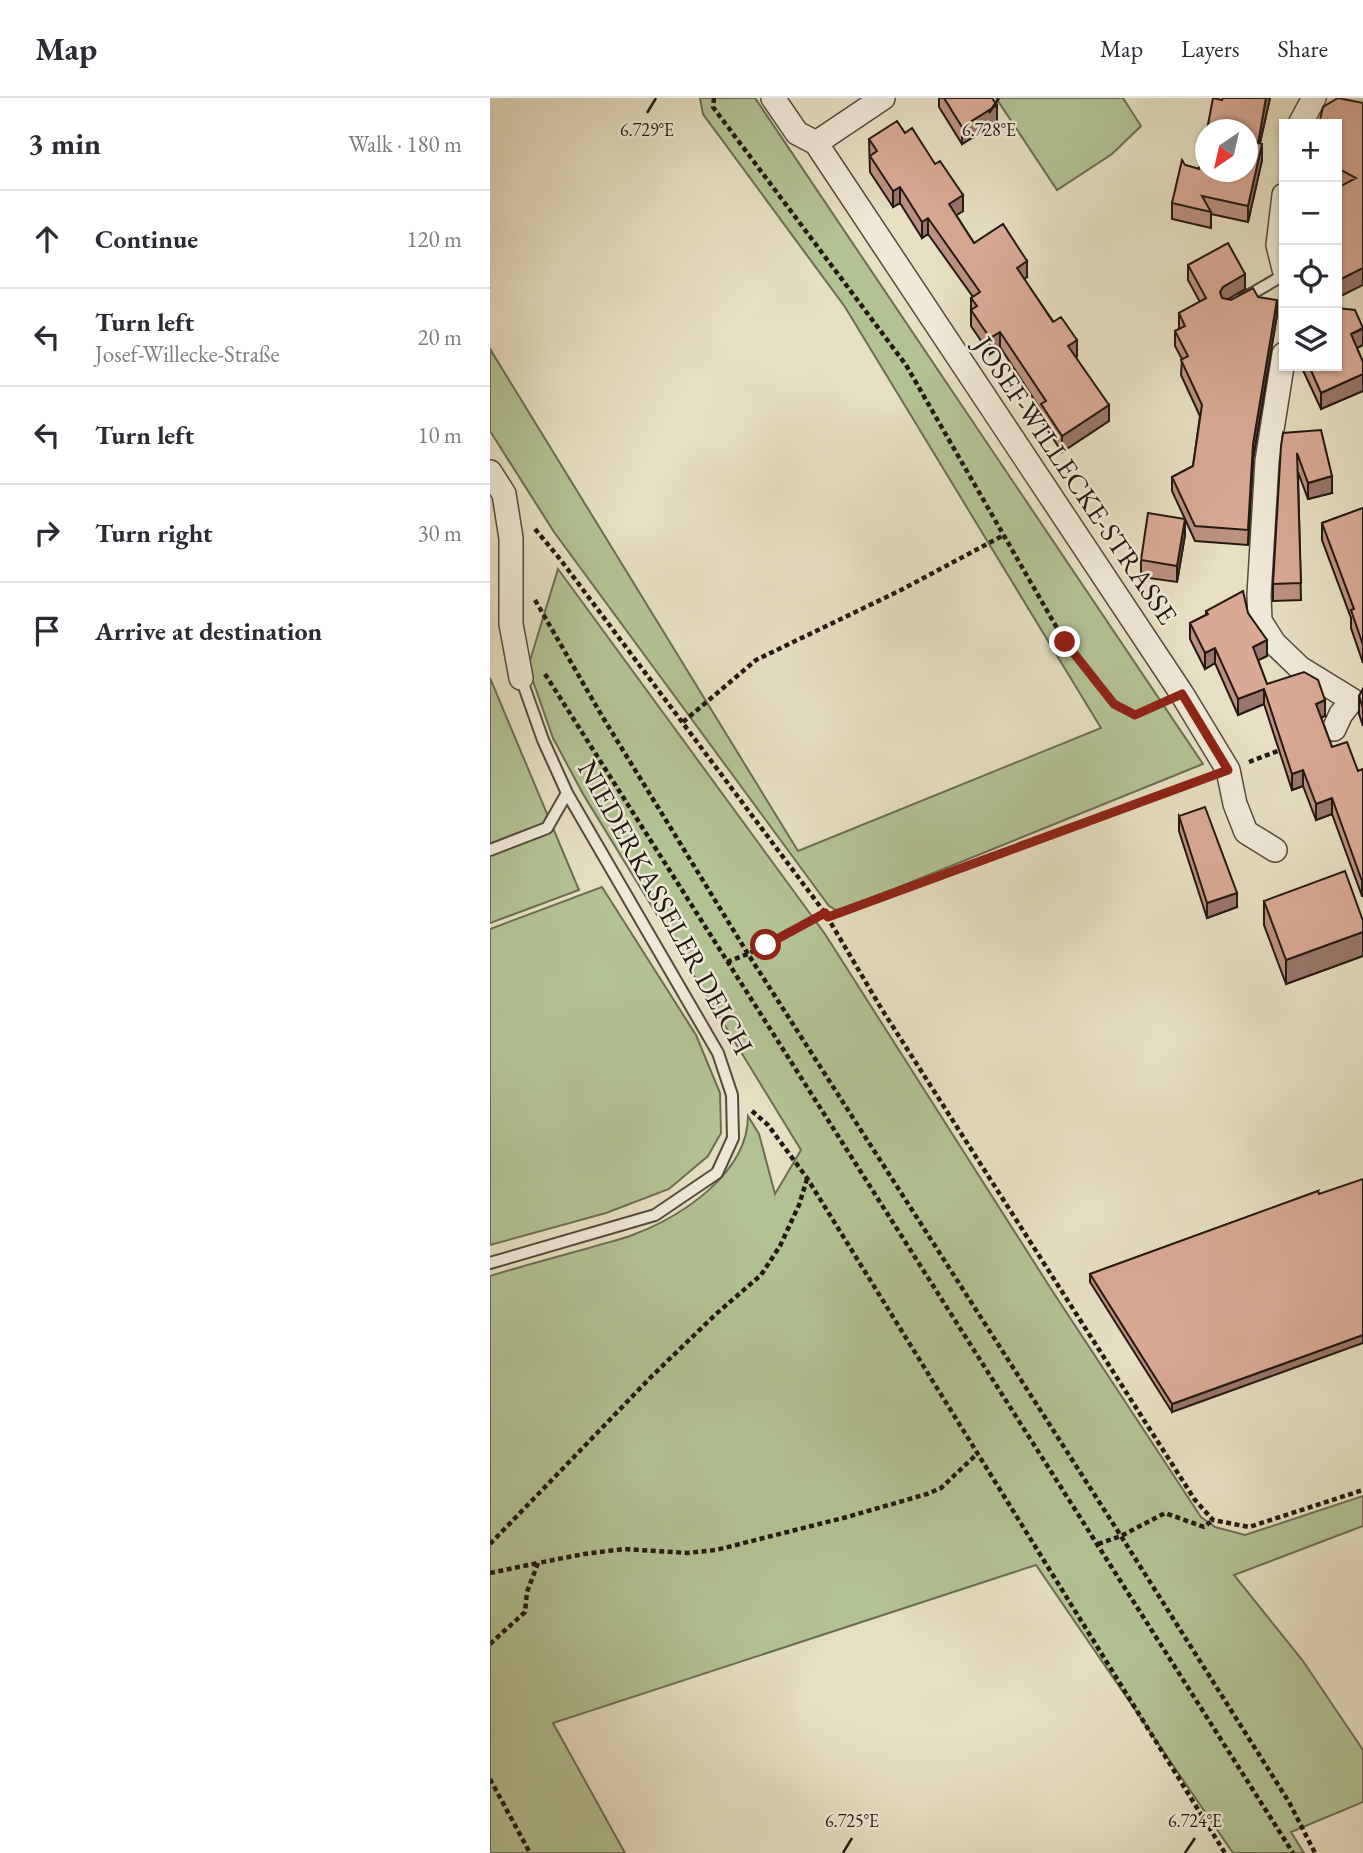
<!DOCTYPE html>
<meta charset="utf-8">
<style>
body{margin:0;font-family:"EB Garamond",serif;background:#f2f2f3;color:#2b2b33}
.controls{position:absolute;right:21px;top:21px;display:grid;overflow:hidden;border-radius:0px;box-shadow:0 2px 5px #0004}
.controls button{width:63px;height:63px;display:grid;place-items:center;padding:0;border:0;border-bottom:2px solid #e1e1e2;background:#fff;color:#2b2b33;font:35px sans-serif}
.compass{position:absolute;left:705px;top:21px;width:63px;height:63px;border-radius:50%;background:#fff;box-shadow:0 2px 5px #0004;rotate:214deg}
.stop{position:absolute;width:21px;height:21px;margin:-16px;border:5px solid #8f2418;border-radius:50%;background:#fff}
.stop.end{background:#8f2418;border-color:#fff;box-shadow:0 2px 7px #0008}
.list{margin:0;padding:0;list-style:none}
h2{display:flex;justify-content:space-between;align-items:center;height:91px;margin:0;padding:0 28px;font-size:30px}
h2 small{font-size:23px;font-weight:400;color:#7c7c81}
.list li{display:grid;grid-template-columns:46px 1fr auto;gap:21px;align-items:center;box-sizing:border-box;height:98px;padding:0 28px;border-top:2px solid #e1e1e2}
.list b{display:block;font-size:26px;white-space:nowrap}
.list p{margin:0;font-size:23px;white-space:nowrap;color:#7c7c81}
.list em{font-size:23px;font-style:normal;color:#7c7c81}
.icon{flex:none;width:38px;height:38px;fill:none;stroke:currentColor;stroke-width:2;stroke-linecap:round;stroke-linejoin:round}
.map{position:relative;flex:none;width:873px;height:1755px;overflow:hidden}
header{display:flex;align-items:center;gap:42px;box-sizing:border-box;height:98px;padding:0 35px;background:#fff;border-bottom:2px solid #e1e1e2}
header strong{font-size:33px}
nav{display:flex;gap:38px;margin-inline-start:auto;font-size:24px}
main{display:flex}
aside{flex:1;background:#fff}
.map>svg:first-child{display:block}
.green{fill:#b3c295;stroke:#6b6e54;stroke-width:2}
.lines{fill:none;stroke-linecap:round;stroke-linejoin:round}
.lane-casing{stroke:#544a3e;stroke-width:14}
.street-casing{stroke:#544a3e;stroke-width:26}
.path{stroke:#231912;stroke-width:4.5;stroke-dasharray:5 3.5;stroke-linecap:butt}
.lane{stroke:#efead8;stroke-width:10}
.street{stroke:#efead8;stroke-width:23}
.wall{fill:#bb9181;stroke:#231912;stroke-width:2}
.shaded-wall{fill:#987669;stroke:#231912;stroke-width:2}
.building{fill:#d9a996;stroke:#231912;stroke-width:2}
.route{stroke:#8f2418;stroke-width:9}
.ticks{fill:none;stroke:#231912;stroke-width:2.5}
.labels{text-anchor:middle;stroke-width:5;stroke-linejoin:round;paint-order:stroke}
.street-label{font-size:28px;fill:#231912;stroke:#efead8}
.ticks-label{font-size:18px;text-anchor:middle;fill:#231912;stroke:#efead8;stroke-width:5;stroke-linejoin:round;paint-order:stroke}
</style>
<header>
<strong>Map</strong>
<nav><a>Map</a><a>Layers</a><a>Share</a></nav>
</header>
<main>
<aside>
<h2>3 min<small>Walk · 180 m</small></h2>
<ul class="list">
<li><svg class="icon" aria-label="ahead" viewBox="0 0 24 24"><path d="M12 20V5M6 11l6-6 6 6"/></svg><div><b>Continue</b></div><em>120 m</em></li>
<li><svg class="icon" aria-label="left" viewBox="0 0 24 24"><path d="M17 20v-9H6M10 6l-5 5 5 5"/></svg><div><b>Turn left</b><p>Josef-Willecke-Straße</p></div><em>20 m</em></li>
<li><svg class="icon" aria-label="left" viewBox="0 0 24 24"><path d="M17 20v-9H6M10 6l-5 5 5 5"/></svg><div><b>Turn left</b></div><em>10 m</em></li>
<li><svg class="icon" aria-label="right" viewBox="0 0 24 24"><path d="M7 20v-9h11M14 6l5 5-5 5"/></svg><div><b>Turn right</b></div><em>30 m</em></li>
<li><svg class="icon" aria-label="arrive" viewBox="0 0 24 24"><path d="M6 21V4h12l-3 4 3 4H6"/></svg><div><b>Arrive at destination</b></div></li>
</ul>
</aside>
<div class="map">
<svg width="873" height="1755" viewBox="0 0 873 1755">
<rect width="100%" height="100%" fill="#e6dfc3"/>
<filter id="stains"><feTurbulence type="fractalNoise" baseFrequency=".00286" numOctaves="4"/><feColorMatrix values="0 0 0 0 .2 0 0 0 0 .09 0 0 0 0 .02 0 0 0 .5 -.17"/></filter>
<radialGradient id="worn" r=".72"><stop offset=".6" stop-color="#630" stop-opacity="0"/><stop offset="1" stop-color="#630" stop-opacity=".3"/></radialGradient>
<path class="green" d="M210,0h55l448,666 -356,144 -11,2 -7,-4 -275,-374 -64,-101v-82l308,502 303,-123 -256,-421 -142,-193z
M506,0h127l18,28 -29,28 -55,36z
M68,471l267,365 228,358 148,225 14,10 30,8 118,-39v30l-129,49 69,86 60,89v52l-72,30 13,21h-71l-197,-288 -483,158 72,130h-135v-577c33,-10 66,-19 99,-28 15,-5 32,-8 46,-14 47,-18 113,-61 113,-118l11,18 16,60 26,-44 -218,-356 -30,-56 -25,-71z
M0,580l89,212 -89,33z
M112,789l94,148 24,58 1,40 -13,23 -39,33 -63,24 -116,32v-316z"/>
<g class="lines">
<g class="lane-casing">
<path id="lane" d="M754,200l40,-23
M0,752l57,-22 20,-35
M0,1165l165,-48 62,-42 16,-35 -1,-43 -14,-42 -151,-260 -24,-53 -22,-62"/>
</g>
<g class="street-casing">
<path id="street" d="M283,0l24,35 19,10 366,551 46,76 7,34 11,28 29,18
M810,26l14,-26
M326,45l67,-45
M794,97l-6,50 6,24
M794,256l-17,107 -8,134 1,26 14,22 26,25 52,32 -11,14 -7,15
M0,374l14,22 7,44v86l10,54"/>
</g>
<path class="path" d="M224,0l-1,9 193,258 159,277 49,62 21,11 24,-11
M45,431l25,30 265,354 56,95 314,492 18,20 36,7 114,-37
M45,502l67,116 146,238 373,582 168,266 26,51
M55,576l748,1179
M193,624l73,-62 145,-70 103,-55
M759,664l34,-13
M338,819l377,-139
M237,864l21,-8 77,-41
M262,1013l16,14 39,53 418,675
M0,1446l162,-168 64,-62 45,-39 19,-29 19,-41 8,-26
M608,1446l23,-8 44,-23 39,14 9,-7
M0,1475l48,-10
M0,1546l35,-32 2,-20 11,-29 46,-9 40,-5 63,4 29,-3 131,-33 80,-23 14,-6 36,-34
M0,1681l40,74"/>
<use href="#lane" class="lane"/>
<use href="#street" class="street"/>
</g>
<path class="wall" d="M449,0h53l5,24 -35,22 -23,-37z
M780,0l-10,45 2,17 -14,62 -37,-8v14l-39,-9v-16l13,-38 14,4 23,-69z
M873,5v182l-24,-99 -2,-1v-61z
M415,35l58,78 -7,4 18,28 53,34 -3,2 53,77 -1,1 33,64 -47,31 -21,-32v-10l-41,-63 -10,7 -19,-28v-28l2,-1 -45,-63 -6,4 -22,-35 -7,4 -23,-35 -1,-33z
M698,167l57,24 -17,10 3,1 27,-3 19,18 -24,144 -5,86 -53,-4 -10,-22v16l-8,47 -36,-5v-17l44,-41 -13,-28v-14l21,-11 7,-50 -19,-41 1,-16 -7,-13v-15l4,-2v-16l21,-11 -12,-22z
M873,230v17l-6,3 6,14v29l-42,18 -20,-43h36z
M793,335l49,60 -24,6 -10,-27 3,128 -28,1v-17z
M873,410v155l-12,-35v-10l-29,-78v-17z
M716,513l42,2 19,43 -9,4 9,24 58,32 -4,1 11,30 26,24 5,-2v127h-1l-30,-82 -16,6 -13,-34 -11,4 -28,-86 -26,11 -23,-52 -10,6 -15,-30v-16l16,-8z
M873,591v37l-4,-12v-18z
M689,718l58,91 -30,11 -28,-87z
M774,803l99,20v35l-77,28 -22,-59z
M828,1093l-146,221 -82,-130v-8z"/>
<path class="shaded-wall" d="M776,0h4l-11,49 -1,-4z
M507,7v17l-35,22v-17z
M772,46v16l-14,62v-16z
M410,89v16l-7,4v-16z
M473,97v16l-14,9v-16z
M438,120v16l-6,4v-16z
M537,163v16l-10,7v-16z
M873,170v17l-26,13v-17z
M755,176v15l-22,13 -3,-10 3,-5z
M787,202v15l-24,144 -5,86 5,-101z
M873,231v16l-12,6v-17z
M510,234v15l-10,7v-16z
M587,242v16l-9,6v-16z
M873,276v17l-42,18v-16z
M619,307v16l-47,31v-16z
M842,378v17l-24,6v-16z
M695,421v16l-8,47v-16z
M777,542v16l-14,7v-16z
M725,550v15l-10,6v-16z
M774,591v15l-26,11v-16z
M835,602v16l-9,3v-15z
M813,672v16l-11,4v-16z
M842,700v16l-16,6v-16z
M873,782v16h-1v-15z
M747,795v14l-30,11v-15z
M873,834v24l-77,28v-24z
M873,1237v8l-191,69v-8z"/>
<path class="building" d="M454,0h48l5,7 -35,22z
M723,0l9,2 1,-2h43l-8,45 4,1 -14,62 -46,-10 9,16 -39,-9 10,-43 3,5 14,4 7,-33v36h42v-42h-41z
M848,0l25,5v165l-26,13v-93l19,-10 -19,-10v-44h-18l4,-17z
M407,23l8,12 7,-5 23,36 5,-3 23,34 -14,9 25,39 29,-19 24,37 -10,7 36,54 8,-5 16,23 -9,6 41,59 -47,31 -21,-32 5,-3 -46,-69 -10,6 -19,-28 6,-4 -6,-8 9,-6 -52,-74 -6,4 -22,-35 -7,4 -23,-35 7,-5 -8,-12z
M738,145l17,31 -22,13 -3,5 2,6 9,2 22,-12 5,9 19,3 -24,144 -5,86 -53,-4 -23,-49 21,-11 9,-61 -21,-45 7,-4 -13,-25 10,-5 -6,-13 27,-15 -18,-33z
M847,210l18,2 8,18 -12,6 12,28v12l-42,19 -12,-27h28z
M831,332l11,46 -24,7 -11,-30 4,130 -28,1 8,-138 2,-13z
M873,410v137l-12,-35 3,-1 -32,-86z
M658,415l37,6 -8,47 -36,-6z
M753,493l5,22 19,27 -14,7 14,37 37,-12 14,8 7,20 -9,4 16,43 15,-5 11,29 5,-2v111l-1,1 -30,-83 -16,6 -13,-34 -11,4 -28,-85 -26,10 -23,-51 -10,5 -15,-30 18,-9 -2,-3z
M873,591v19l-4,-12z
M715,709l32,86 -30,10 -28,-87z
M855,773l18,50v11l-77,28 -22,-59z
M873,1081v156l-191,69 -82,-130 228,-83 1,3z"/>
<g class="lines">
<path class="route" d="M276,847l59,-32 3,4 400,-147 -46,-76 -47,21 -21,-11 -49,-62"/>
</g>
<path class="ticks" d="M157,15l9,-15M499,15l10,-15M353,1755l9,-15M695,1755l10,-15"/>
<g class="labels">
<g class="street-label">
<text transform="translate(586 382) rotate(56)" y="10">JOSEF-WILLECKE-STRASSE</text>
<text transform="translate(176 809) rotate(61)" y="10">NIEDERKASSELER DEICH</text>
</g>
</g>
<g class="ticks-label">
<text x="157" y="38">6.729°E</text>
<text x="499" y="38">6.728°E</text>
<text x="362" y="1729">6.725°E</text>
<text x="705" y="1729">6.724°E</text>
</g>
<rect width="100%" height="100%" filter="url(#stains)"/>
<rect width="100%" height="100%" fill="url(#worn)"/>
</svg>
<div class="controls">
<button>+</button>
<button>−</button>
<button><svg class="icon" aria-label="locate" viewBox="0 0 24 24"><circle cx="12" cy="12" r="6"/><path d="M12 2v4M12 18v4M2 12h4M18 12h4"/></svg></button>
<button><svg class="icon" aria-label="layers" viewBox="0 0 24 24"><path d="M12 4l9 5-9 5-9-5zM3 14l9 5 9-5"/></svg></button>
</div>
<svg class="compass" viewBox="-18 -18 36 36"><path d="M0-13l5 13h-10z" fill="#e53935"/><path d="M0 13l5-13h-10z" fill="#7c7c81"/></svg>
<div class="stop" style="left:276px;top:847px"></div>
<div class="stop end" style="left:575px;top:544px"></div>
</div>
</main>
